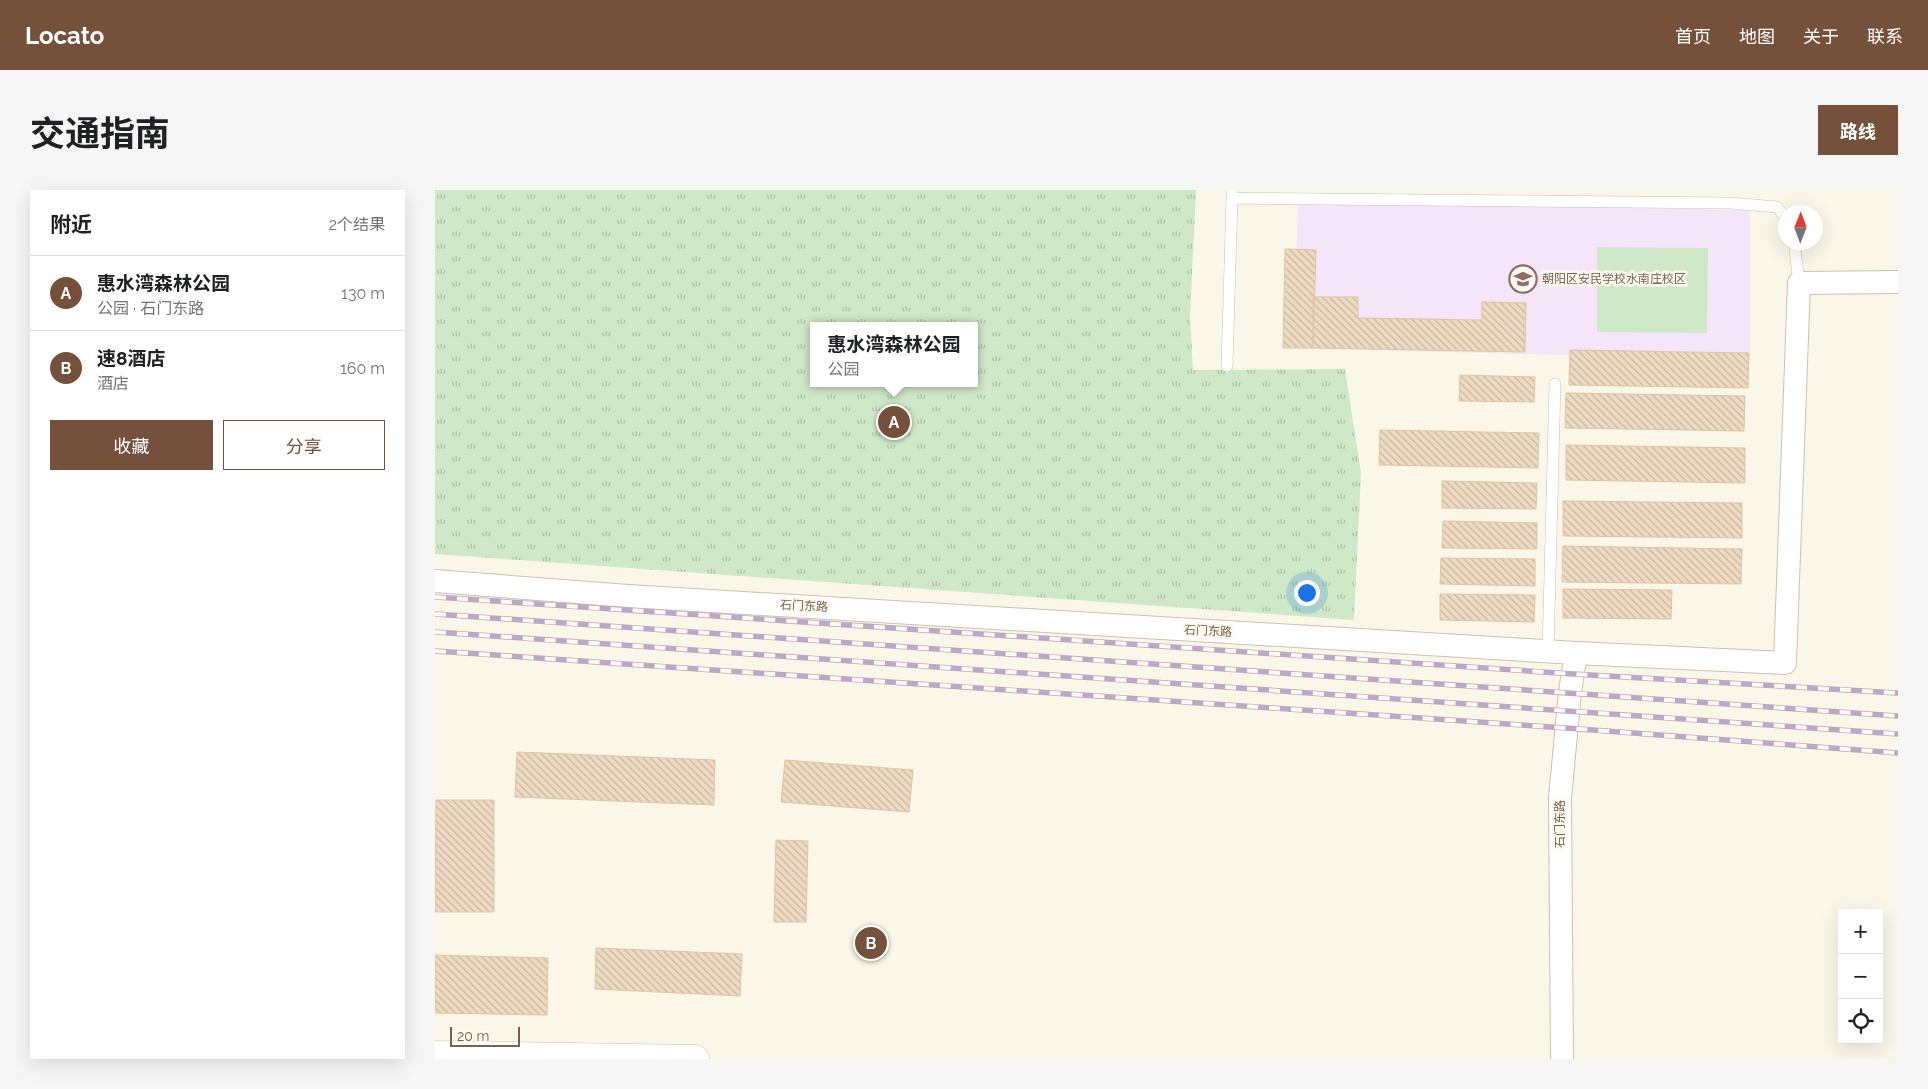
<!DOCTYPE html>
<html lang="zh">
<meta charset="utf-8">
<style>
body{margin:0;font-family:Raleway,"Noto Sans SC",sans-serif;background:#f6f6f6;color:#202124}
.controls{position:absolute;right:15px;bottom:15px;display:grid;overflow:hidden;border-radius:0px;box-shadow:0 5px 20px #0002}
.controls button{width:45px;height:45px;display:grid;place-items:center;padding:0;border:0;border-bottom:1px solid #e0e0e0;background:#fff;color:#202124;font:25px sans-serif}
.compass{position:absolute;left:1343px;top:15px;width:45px;height:45px;border-radius:50%;background:#fff;box-shadow:0 5px 20px #0002;rotate:1deg}
.scale{position:absolute;left:15px;bottom:12px;width:70px;box-sizing:border-box;padding-left:5px;border:2px solid #74614e;border-top:0;font-size:14px;line-height:18px;white-space:nowrap;color:#74614e;-webkit-text-stroke:4px #fefaef;paint-order:stroke}
.you{position:absolute;left:871px;top:402px;width:18px;height:18px;margin:-12px;border:4px solid #fff;border-radius:50%;background:#1a73e8;box-shadow:0 0 0 8px #1a73e833}
.badge{display:grid;place-items:center;width:32px;height:32px;border-radius:50%;background:#75503a;color:#fff;font-size:16px;font-weight:700}
.pin{position:absolute;translate:-50% -50%;border:2px solid #fff;box-shadow:0 1px 5px #0006}
.popup{position:absolute;left:375px;top:132px;width:168px;height:65px;box-sizing:border-box;display:grid;place-content:center;border-radius:0px;background:#fff;filter:drop-shadow(0 1px 4px #0005);font-size:16px;white-space:nowrap;color:#757577}
.popup b{font-size:19px;color:#202124}
.popup::after{content:'';position:absolute;left:50%;top:100%;margin-left:-10px;border:10px solid transparent;border-top-color:#fff}
.list{margin:0;padding:0;list-style:none}
h2{display:flex;justify-content:space-between;align-items:center;height:65px;margin:0;padding:0 20px;font-size:21px}
h2 small{font-size:16px;font-weight:400;color:#757577}
.list li{display:grid;grid-template-columns:32px 1fr auto;gap:15px;align-items:center;box-sizing:border-box;height:75px;padding:0 20px;border-top:1px solid #e0e0e0}
.list b{display:block;font-size:19px;white-space:nowrap}
.list p{margin:0;font-size:16px;white-space:nowrap;color:#757577}
.list em{font-size:16px;font-style:normal;color:#757577}
.actions{display:flex;gap:10px;padding:15px 20px}
.actions a{flex:1;padding:11px 0;border:1px solid #75503a;border-radius:0px;text-align:center;font-size:18px;color:#75503a}
.actions .main{background:#75503a;color:#fff}
.icon{flex:none;width:28px;height:28px;fill:none;stroke:currentColor;stroke-width:2;stroke-linecap:round;stroke-linejoin:round}
.map{position:relative;flex:none;width:1463px;height:869px;overflow:hidden;border-radius:0px}
header{display:flex;align-items:center;gap:30px;box-sizing:border-box;height:70px;padding:0 25px;background:#75503a;color:#fff}
header strong{font-size:24px}
nav{display:flex;gap:28px;margin-inline-start:auto;font-size:18px}
.intro{display:flex;align-items:center;justify-content:space-between;box-sizing:border-box;height:120px;padding:0 30px}
h1{margin:0;font-size:35px}
.button{padding:12px 22px;border-radius:0px;background:#75503a;color:#fff;font-size:18px;font-weight:700}
main{display:flex;gap:30px;padding:0 30px}
aside{flex:1;background:#fff;border-radius:0px;box-shadow:0 5px 20px #0002}
.map>svg:first-child{display:block}
.education{fill:#f4e5f8}
.grass{fill:#cfe8c7}
.park{fill:url(#park-tufts);fill-rule:evenodd}
.building{fill:url(#building-back-hatch);stroke:#e0c4a3}
.lines{fill:none;stroke-linecap:round;stroke-linejoin:round}
.lane-casing{stroke:#cdc0af;stroke-width:12}
.street-casing{stroke:#cdc0af;stroke-width:24}
.secondary-casing{stroke:#cfc1ac;stroke-width:29}
.lane{stroke:#fff;stroke-width:11}
.street{stroke:#fff;stroke-width:22}
.secondary{stroke:#fff;stroke-width:28}
.rail-casing{stroke:#bca7c5;stroke-width:5.5}
.rail{stroke:#fefaef;stroke-width:4;stroke-dasharray:11;stroke-linecap:butt}
.labels{text-anchor:middle;stroke-width:5;stroke-linejoin:round;paint-order:stroke}
.education-label{font-size:12px;fill:#785e54;stroke:#fefaef;text-anchor:start}
.street-label{font-size:12px;fill:#74614e;stroke:#fefaef}
</style>
<header>
<strong>Locato</strong>
<nav><a>首页</a><a>地图</a><a>关于</a><a>联系</a></nav>
</header>
<div class="intro"><h1>交通指南</h1><a class="button">路线</a></div>
<main>
<aside>
<h2>附近<small>2个结果</small></h2>
<ul class="list">
<li><span class="badge">A</span><div><b>惠水湾森林公园</b><p>公园 · 石门东路</p></div><em>130 m</em></li>
<li><span class="badge">B</span><div><b>速8酒店</b><p>酒店</p></div><em>160 m</em></li>
</ul>
<div class="actions"><a class="main">收藏</a><a>分享</a></div>
</aside>
<div class="map">
<svg width="1463" height="869" viewBox="0 0 1463 869">
<defs>
<pattern id="park-tufts" width="24" height="20" patternUnits="userSpaceOnUse" patternTransform="scale(1.25)"><rect width="24" height="20" fill="#cfe8c7"/><path d="M3 7l-1-3M5 7V3M7 7l1-3M15 17l-1-3M17 17v-4M19 17l1-3" fill="none" stroke="#adbfa4"/></pattern>
<pattern id="building-back-hatch" width="6" height="6" patternUnits="userSpaceOnUse" patternTransform="scale(1.25)"><rect width="6" height="6" fill="#efdbc2"/><path d="M-1 5l2 2M0 0l6 6M5-1l2 2" fill="none" stroke="#c6b5a0"/></pattern>
</defs>
<rect width="100%" height="100%" fill="#fbf7e8"/>
<path class="education" d="M863,12l452,8v150l-456,-12z"/>
<path class="grass" d="M1162,57l111,1 -1,85 -110,-1z"/>
<path class="park" d="M0,0h761l-6,126 3,54 152,-1 16,104 -7,147 -919,-66zM379,136h160v57h-160z"/>
<path class="building" d="M850,59l31,1 -3,98h-30z
M878,107h45v21l124,2v-18l44,1 -1,49 -212,-4z
M1135,160l179,3 -1,35 -179,-3z
M1025,185l75,2 -1,25 -75,-1z
M1131,203l179,3 -1,35 -179,-3z
M945,240l159,3 -1,35 -159,-3z
M1131,255l179,3v35l-179,-3z
M1007,291l95,2 -1,26 -94,-1z
M1128,311l179,2v35l-179,-2z
M1008,331l94,2v26l-95,-1z
M1128,356l179,3 -1,35 -179,-2z
M1006,368l94,1v27l-95,-2z
M1128,399l109,1 -1,29 -108,-1z
M1005,404l95,1 -1,27 -94,-2z
M82,562l198,8 -1,45 -199,-8z
M350,570l128,10 -4,42 -128,-10z
M1,610h58v112h-59z
M341,650l32,1 -2,81h-32z
M161,758l146,6 -2,42 -145,-7z
M0,765l113,3 -1,57 -112,-2z"/>
<g class="lines">
<g class="lane-casing">
<path id="lane" d="M797,0v8l498,5 47,4 8,10
M1359,52l5,41
M792,176l5,-168
M1113,461l7,-267"/>
</g>
<g class="street-casing">
<path id="street" d="M0,391l193,15 948,57 -6,39 -10,106 2,261
M1141,463l209,10 14,-380 99,-1"/>
</g>
<g class="secondary-casing">
<path id="secondary" d="M0,865l260,4"/>
</g>
<use href="#lane" class="lane"/>
<use href="#street" class="street"/>
<use href="#secondary" class="secondary"/>
<g class="rail-casing">
<path id="rail" d="M0,407l1138,77 325,19
M0,424l1463,102
M0,442l1463,102
M0,461l1131,77 332,25"/>
</g>
<use href="#rail" class="rail"/>
</g>
<defs>
<g id="school-ring" transform="scale(1.4375)"><circle r="9.5" fill="#fefaef" stroke="#8d6e63" stroke-width="1.5"/><path d="M0-5L7-2L0 1L-7-2ZM-4 1L0 2.5L4 1V4Q0 6-4 4Z" fill="#8d6e63"/></g>
</defs>
<g fill-rule="evenodd">
<use href="#school-ring" x="1088" y="89"/>
</g>
<g class="labels">
<g class="education-label">
<text x="1107" y="93">朝阳区安民学校水南庄校区</text>
</g>
<g class="street-label">
<text transform="translate(369 416) rotate(3)" y="4">石门东路</text>
<text transform="translate(773 441) rotate(3)" y="4">石门东路</text>
<text transform="translate(1125 634) rotate(-90)" y="4">石门东路</text>
</g>
</g>
</svg>
<div class="controls">
<button>+</button>
<button>−</button>
<button><svg class="icon" aria-label="locate" viewBox="0 0 24 24"><circle cx="12" cy="12" r="6"/><path d="M12 2v4M12 18v4M2 12h4M18 12h4"/></svg></button>
</div>
<svg class="compass" viewBox="-18 -18 36 36"><path d="M0-13l5 13h-10z" fill="#e53935"/><path d="M0 13l5-13h-10z" fill="#757577"/></svg>
<div class="scale">20 m</div>
<div class="you"></div>
<div class="pin badge" style="left:459px;top:232px">A</div>
<div class="popup"><b>惠水湾森林公园</b>公园</div>
<div class="pin badge" style="left:436px;top:753px">B</div>
</div>
</main>
